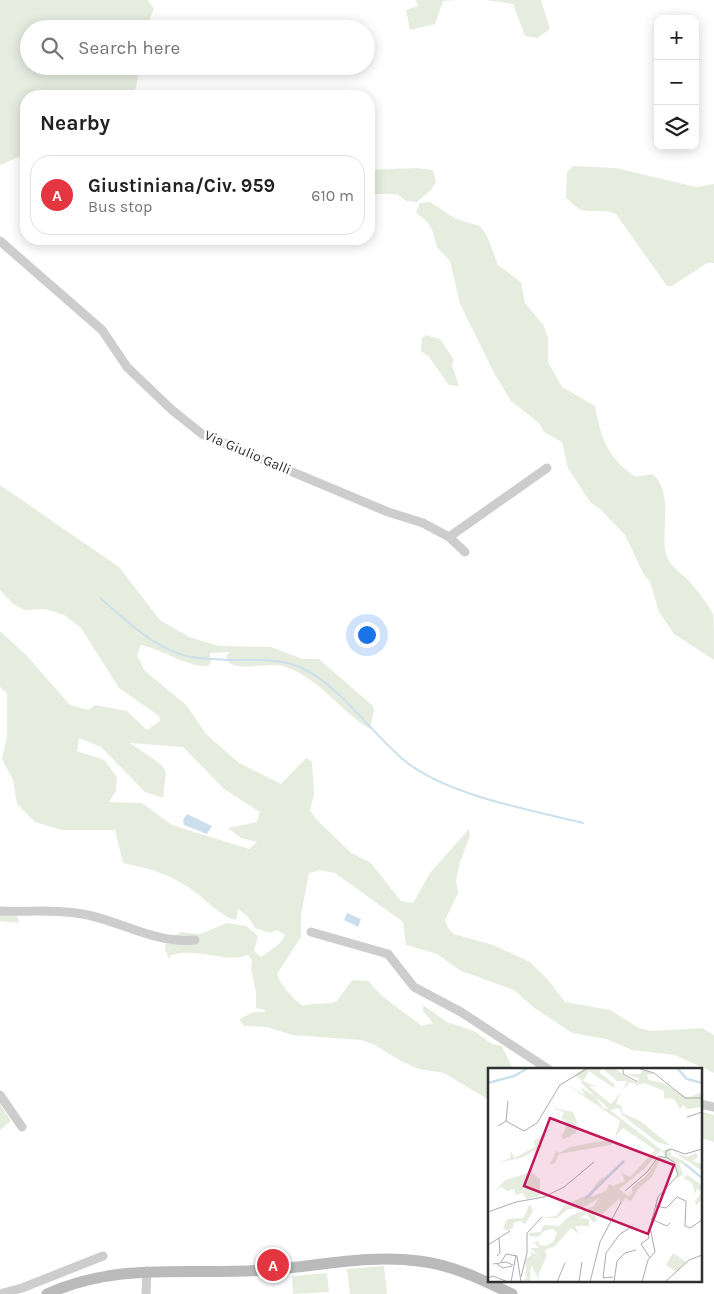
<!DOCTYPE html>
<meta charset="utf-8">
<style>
body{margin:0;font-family:Karla,sans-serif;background:#f6f6f6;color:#222}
.controls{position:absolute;right:15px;top:15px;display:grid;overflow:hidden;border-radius:10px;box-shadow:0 2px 12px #0003}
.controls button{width:45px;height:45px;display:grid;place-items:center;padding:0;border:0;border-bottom:1px solid #e0e0e0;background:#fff;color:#222;font:25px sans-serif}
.you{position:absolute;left:366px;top:634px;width:18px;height:18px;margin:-12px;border:4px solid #fff;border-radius:50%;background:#1a73e8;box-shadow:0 0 0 8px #1a73e833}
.badge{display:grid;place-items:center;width:32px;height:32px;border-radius:50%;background:#e33641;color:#fff;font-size:16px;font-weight:700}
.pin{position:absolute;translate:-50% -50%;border:2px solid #fff;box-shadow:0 1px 5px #0006}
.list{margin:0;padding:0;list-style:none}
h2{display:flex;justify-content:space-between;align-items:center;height:65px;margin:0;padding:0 20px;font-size:21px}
h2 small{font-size:16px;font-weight:400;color:#767676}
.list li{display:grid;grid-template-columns:32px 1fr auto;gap:15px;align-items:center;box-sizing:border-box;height:80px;margin:0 10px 10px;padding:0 10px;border:1px solid #e0e0e0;border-radius:20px}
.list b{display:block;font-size:19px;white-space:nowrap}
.list p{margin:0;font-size:16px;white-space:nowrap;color:#767676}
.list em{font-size:16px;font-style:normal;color:#767676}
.icon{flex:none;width:28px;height:28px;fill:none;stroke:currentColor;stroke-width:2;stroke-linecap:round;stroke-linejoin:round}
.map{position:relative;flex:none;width:714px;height:1294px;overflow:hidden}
.search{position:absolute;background:#fff;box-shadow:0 2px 12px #0003;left:20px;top:20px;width:355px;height:55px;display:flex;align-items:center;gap:12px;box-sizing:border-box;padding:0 18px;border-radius:28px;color:#767676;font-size:19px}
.panel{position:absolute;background:#fff;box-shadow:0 2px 12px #0003;left:20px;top:90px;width:355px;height:155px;border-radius:20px}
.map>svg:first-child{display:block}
.green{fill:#e6eddf;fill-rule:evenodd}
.water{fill:#cbdfec}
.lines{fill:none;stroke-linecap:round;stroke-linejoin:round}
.stream{stroke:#cbdfec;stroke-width:2}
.street{stroke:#cdcdcd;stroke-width:9}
.secondary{stroke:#bababa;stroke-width:11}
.labels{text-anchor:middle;stroke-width:5;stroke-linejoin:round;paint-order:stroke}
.street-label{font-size:14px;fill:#303030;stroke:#fff}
.inset-river{fill:none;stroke:#cbdfec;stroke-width:2.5}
.inset-road{fill:none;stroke:#acacac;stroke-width:1}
.view{fill:#c2185b;fill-opacity:0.15;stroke:#c2185b;stroke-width:2.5}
.inset-edge{fill:none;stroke:#303030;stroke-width:2.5}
</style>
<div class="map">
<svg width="714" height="1294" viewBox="0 0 714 1294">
<rect width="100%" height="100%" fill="#fff"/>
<path class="green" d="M0,0h148l6,9 -9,20h-116v37h111l-4,22 -6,8h-104v58l-26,11z
M416,0h39l-12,1 -8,23 -25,6 -4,-20 12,-4z
M485,0h56l9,29 -13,9 -12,-2 -12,-32z
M573,166l43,2 80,19 18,-3v79h-7l-35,23h-5l-51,-72c-13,-6 -26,0 -37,-5 -4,-3 -9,-8 -13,-11l1,-26z
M416,168l17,2 3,12 -5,8 -14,12 -11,-1 -9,-7h-28v-24z
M430,202l26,17 24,7 7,10 11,29 23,17 4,21 19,23 4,13v23l14,25 33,19c6,32 12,52 41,71l16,-3c21,15 10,55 13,77 3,14 14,20 23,29 9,10 19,23 25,34 1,7 1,36 1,46l-40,-26 -15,-22 -9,-30 -7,-9 -18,-38 -25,-26 -10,-7 -22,-34 -6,-26 -18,-10 -5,-9 -28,-22 -17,-28 -34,-69 -10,-43 -13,-14 -5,-17 -5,-8 -11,-10 4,-9z
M426,335l14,4 14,21 -2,5 7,21 -10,-1 -20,-28 -8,-6 1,-13z
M0,485l119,82 41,53 29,17 30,9 52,1 32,12h16l53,46 2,4 -4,20c-30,-18 -50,-50 -84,-62 -18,-6 -41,5 -57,-4l-3,-7 4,-4 -20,1 1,9 -3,4c-19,2 -47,-17 -67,-21l-4,10 7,15 43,36 19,28 33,29 42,21 25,-26 6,4 2,33 -4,15 6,9 34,33 21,11 30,38 12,2 17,-30 39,-44 1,7 -10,26 -4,19 2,12 -13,27 3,8 6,6 39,11 37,17 19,19 16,21 45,8 29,18 12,3 51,-3 12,7v38l-39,-18 -43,-5 -26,-11 -34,-6 -39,-26 -19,-17 -53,-19 -24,-17 -31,-9 -3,-23 -68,-49 -15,-3 -11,3 -8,42v22l-24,37c3,10 16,25 26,32 11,-4 23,-1 32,-4 4,-2 12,-17 18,-22l15,1 14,15 40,30 11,-3 -10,-12v-6l24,17 27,9 18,13 10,2 11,23h-24v31l-45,-27 -25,-4 -18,-8 -28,-17 -12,-4 -69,-5 -25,-8 -23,-1 -5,-7 15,-7h10l1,-2 -9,-2v-16l-5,-23 1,-9 -4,-5c-20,9 -50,-8 -77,0l-2,4 -4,-10 1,-6 14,-11 20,2 27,-11 19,3 12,10 -4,15 7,6 18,-13 6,-9 -8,-5 -7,3 -15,-5 -7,-11 -10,-8 -2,11c-16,-3 -33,-24 -48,-33 -22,-14 -40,-19 -65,-24l-8,-33h-54l-26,-8 -18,-18 -4,-24 -11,-21 5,-22v-44l-7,-6v-56l26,24 44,50 19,5 6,-5 32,6 20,19 13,-9 -1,-5 -40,-28 -38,-60 -17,-13 -19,-6 -21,1 -11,-6 -13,-14zM79,738l22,9 44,45 18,6 3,-25 -4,-8 -32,-22 53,4 41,42 36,23 -3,10 -29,6 13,10 16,4 -8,7 -77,-24 -30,-22 -33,-1 7,-11 1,-14 -13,-17 -27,-9z
M0,914l17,2 2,7 -19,-2z
M0,1104l11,17 -11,9z
M700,1111l14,4v27l-14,-4z
M384,1266l3,28h-37l-3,-25z
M327,1273l2,19 -36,2 -1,-18z"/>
<path class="water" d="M187,814l25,12 -5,8 -23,-9 -1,-5z
M347,913l14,6 -3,8 -14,-7z"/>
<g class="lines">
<path class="stream" d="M100,598c26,22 57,53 91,59 13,2 26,2 38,3 24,0 49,-2 71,7 40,18 71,66 105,94 42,34 125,49 178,62"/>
<path class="street" d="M0,241l102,89 25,37 45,43 30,24 186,78 35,11 26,14 16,15
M449,537l98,-69
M0,911c30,1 58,-2 88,4 36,8 69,29 107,25
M311,932l77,22 26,33 47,25 87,57
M0,1095l22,32
M700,1104l14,3
M0,1294l22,-6 81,-32
M146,1294l1,-23"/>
<path class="secondary" d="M47,1294c73,-33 141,-18 217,-24 52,-3 103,-16 155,-9 34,4 64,19 93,33"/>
</g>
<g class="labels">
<g class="street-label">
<text transform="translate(248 452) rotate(23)" y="5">Via Giulio Galli</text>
</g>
</g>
<g transform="translate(488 1068)">
<rect width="214" height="214" fill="#fff"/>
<path d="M96,0h31l8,7 16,9v-6l-14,-4h15l3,-4 11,4 -7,1 2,5 14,3 25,15 14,-6v15l-15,2 -4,-4 -3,4 -6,-10 -10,-1v-7l-20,-8 -6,2 -8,-3 -7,8 4,-9h-10l-14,-12 -4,3 15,12v4l-25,-17 -6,10 -8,-6zM93,12l16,7 -8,-1 22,18 10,-12 -5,12 5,1 2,8 17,8 31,25 -14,-4 -35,-27 -3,-7 -9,2 53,41 6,-3 3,8 12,5 6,7 -11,-6 4,12 -9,7 4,-5 -4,-11 -14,-6 -8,18 -14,12 -7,12 -6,-3 -4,7 -2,-6 -17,15 -11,-3 6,8 -3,4 -7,-8 3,-3 -11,6 10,1v7h-14l4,8 -8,-6 -16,18 -10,4 2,6 -9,19 2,7 -9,-17 -1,17 -8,-1 4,-2 1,-5 -4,-1 3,-1 -1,-12 7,-6 -3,-3 9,4 -8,-7h9l-5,-6 5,-1v4l7,1 7,-4 4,-9 -4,-4 -7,1 -9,7 -8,-1v-3l11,-1 4,-7 15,1 9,-9 26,-11 5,-8 -17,10 -14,1 -11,9h-17l16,-2 8,-10 25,-12 10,-14 6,-3 3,1 -9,5 -8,14 15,-6 3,-7 4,2 12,-5 -4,-9 9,5 25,-27 -32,-22 -8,9 5,-16 -54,-37 19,11 -5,-8 16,10 7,11 6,1 -27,-25zM173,82l4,6 -6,1 -13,19 -14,11v7l-4,2 -9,-7 25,-20zM65,33l4,8 16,3 4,10 -1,11 -12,6 -3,-2 7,-13 -7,-6 3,-6 -8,-2zM59,67l-5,6v7l-3,-2 -4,6 -2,-1 -9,6 -25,6 11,-5 1,-7 3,7 21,-11 -1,-7zM124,71l3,2 -5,4 -51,9 -4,9 -5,2 6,-14 3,2 11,-6zM186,84l13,5 9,-4 2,4 -5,4 9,3v7zM43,104l9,7v17l-14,3 -3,-6 -7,2 -2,-6 -7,2 -6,-4 -6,4 10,-11zM199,107l15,10v14l-6,7 -1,-5 7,-9 -5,-3 -2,5 -3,-11 -9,-5zM42,136l3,7 -8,13 -5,-3 -7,2 1,4 -6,4 -5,-3 4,-9 16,-1zM185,185l13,9 -9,10 -11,-7z" fill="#e6eddf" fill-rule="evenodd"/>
<path class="inset-river" d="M189,0l10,11 15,4M0,15l26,-7 14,-8M197,96l17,14M97,131l39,-38"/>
<path class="inset-road" d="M135,0v6l15,8M149,0l17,5 31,25h17M199,49l15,-5M18,53l18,10 13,-8 23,-38 28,-17M10,58l8,-5 2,-20M137,123l22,-19 12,-16 7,2M168,138l10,2 11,-11 9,4 -1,25 5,2 12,-8M0,144l28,-10 28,-5 20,-10 30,-25M163,151l16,7 3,-3M160,166l1,4 -8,6 9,14M0,177l22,-14M9,188l3,-3 -1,-15M13,194l5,-8 11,2 4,26M5,196l13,-2 7,3M9,196l6,4 9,-2M33,209l6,-24v-20l15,-16M125,209l-10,1 3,-25 14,-19 13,-8M0,210l5,-2 15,6M23,214l5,-27M69,214l8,-19M91,214l3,-20M102,214l10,-40 21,-40M126,214l3,-21 8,-8 11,-3M154,214l6,-22 7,-8 -5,-25 8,-30 20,-22 -4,-13 -8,-5v-6l5,-2 14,5 17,-5M177,214l24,-22 13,-5"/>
<path class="view" d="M62,50l124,47 -26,69 -124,-48z"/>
<rect width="214" height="214" class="inset-edge"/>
</g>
</svg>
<div class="controls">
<button>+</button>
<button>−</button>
<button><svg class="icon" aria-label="layers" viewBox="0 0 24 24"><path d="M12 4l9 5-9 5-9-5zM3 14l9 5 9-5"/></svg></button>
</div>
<div class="you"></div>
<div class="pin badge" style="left:273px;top:1265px">A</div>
<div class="search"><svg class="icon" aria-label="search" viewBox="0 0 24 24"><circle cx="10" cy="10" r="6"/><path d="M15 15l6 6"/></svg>Search here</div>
<section class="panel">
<h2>Nearby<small></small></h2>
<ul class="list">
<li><span class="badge">A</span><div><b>Giustiniana/Civ. 959</b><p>Bus stop</p></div><em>610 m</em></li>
</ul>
</section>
</div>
